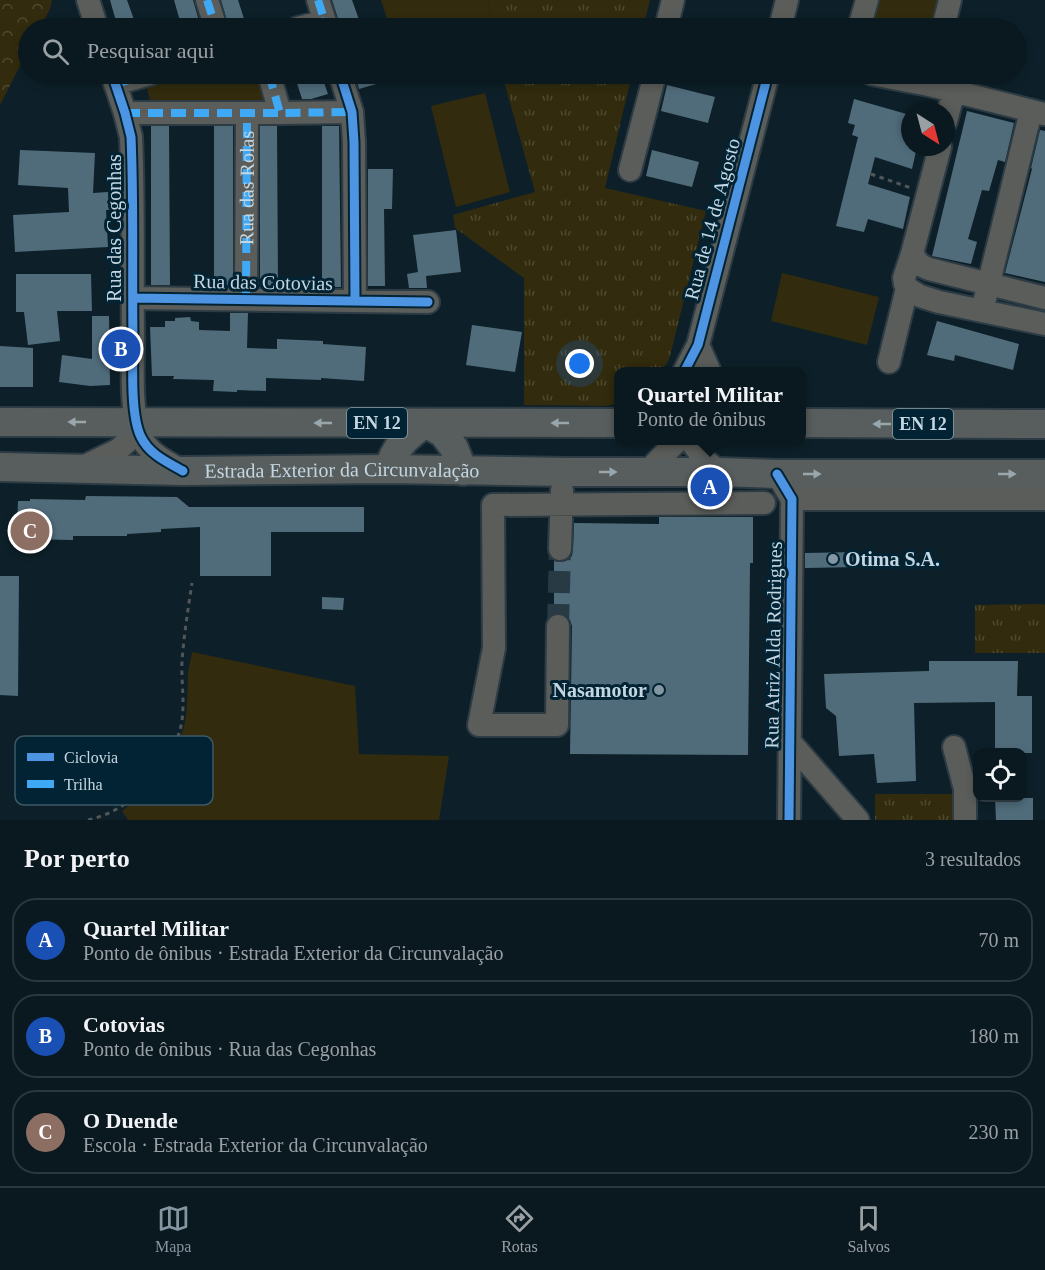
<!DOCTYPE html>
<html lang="pt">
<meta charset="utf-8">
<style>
body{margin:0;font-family:"Times New Roman",serif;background:#18252c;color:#f1f3f6}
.controls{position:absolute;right:18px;bottom:18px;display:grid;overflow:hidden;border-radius:12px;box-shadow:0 3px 9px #0003}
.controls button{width:54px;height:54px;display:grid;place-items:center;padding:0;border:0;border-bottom:2px solid #2a373d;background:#0a181f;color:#f1f3f6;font:30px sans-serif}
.compass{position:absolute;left:901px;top:102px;width:54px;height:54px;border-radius:50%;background:#0a181f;box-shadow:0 3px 9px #0003;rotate:144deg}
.you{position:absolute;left:580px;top:364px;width:21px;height:21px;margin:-15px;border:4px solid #fff;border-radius:50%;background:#1a73e8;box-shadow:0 0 0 9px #1a73e833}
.badge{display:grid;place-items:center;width:39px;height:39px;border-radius:50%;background:#8496a1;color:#fff;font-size:20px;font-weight:700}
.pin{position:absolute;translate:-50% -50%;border:3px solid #fff;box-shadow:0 2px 6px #0006}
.popup{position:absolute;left:614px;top:367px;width:192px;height:78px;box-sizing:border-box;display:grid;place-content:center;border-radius:12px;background:#0a181f;filter:drop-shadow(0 2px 4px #0005);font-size:20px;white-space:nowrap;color:#99a0a4}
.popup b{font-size:22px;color:#f1f3f6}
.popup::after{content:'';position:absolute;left:50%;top:100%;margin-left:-12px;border:12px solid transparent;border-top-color:#0a181f}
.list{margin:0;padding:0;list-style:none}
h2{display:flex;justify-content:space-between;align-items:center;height:78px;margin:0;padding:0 24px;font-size:26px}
h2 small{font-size:20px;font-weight:400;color:#99a0a4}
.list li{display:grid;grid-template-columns:39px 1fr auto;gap:18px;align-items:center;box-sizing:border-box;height:84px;margin:0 12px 12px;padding:0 12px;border:2px solid #2a373d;border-radius:24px}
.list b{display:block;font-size:22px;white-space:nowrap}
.list p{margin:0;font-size:20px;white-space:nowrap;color:#99a0a4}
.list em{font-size:20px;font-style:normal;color:#99a0a4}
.icon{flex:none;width:33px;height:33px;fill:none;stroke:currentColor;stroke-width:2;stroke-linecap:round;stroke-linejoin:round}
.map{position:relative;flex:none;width:1045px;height:820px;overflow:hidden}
.search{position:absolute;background:#0a181f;box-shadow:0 3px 9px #0003;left:18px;right:18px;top:18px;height:66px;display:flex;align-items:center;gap:15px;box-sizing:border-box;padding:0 21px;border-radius:33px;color:#99a0a4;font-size:22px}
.sheet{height:366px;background:#0a181f}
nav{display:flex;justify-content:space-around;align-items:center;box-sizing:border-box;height:84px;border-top:2px solid #2a373d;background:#0a181f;font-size:16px;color:#99a0a4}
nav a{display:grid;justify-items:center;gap:3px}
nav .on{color:#8496a1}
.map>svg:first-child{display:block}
.grass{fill:url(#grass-tufts)}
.park{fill:url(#park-crowns)}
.garden{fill:#322b0d}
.building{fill:#506c7b}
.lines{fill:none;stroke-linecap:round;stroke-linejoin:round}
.minor-tunnel{stroke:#283b45;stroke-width:22;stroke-dasharray:22 11;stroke-linecap:butt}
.minor-casing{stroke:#2d3c44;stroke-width:26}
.major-casing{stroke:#2d3c44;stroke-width:32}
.path{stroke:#515759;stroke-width:3;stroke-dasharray:4.5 4.5;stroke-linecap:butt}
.minor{stroke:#5b5d5a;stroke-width:22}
.major{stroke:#585e5d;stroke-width:28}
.quiet{stroke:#3fa9f5;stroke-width:8;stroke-dasharray:15 8;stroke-linecap:butt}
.cycleway-casing{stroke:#022334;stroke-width:13}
.cycleway{stroke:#4d94e3;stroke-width:9}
.oneway{fill:#99a6ac}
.poi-dot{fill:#8496a1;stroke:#022334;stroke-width:2}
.labels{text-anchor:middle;stroke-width:6;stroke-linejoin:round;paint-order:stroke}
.shield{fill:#022334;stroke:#8aa0ad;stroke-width:1.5}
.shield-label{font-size:18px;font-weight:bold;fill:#c4d6e1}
.street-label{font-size:20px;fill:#c4d6e1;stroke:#022334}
.poi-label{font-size:20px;font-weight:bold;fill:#c4d6e1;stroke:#022334;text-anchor:start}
.key{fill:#022334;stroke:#3c5968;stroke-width:1.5}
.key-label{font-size:16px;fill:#c4d6e1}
</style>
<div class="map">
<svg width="1045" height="820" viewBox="0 0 1045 820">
<defs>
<pattern id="grass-tufts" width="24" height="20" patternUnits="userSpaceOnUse" patternTransform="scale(1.5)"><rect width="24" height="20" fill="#322b0d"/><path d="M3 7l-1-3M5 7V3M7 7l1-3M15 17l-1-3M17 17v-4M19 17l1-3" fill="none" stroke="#4e4930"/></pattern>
<pattern id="park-crowns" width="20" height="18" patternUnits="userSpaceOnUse" patternTransform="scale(1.5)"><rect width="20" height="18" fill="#322b0d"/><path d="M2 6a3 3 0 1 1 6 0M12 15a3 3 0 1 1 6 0" fill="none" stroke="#4e4930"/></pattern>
</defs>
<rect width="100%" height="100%" fill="#0d2029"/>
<path class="grass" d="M488,0h162l-7,28h-150z
M502,74h130l-27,114 101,23 -37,149 -8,11 -43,1v31l-12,3 -82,-1v-127l-69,-50 -2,-13 82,-23z
M1043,604l2,1v48h-70v-48z
M875,794h78l1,26h-79z"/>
<path class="park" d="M0,0h52l-2,9 -10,19h-12v22l-28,55z"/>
<path class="garden" d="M381,0h107l5,28h-103z
M878,0h61l-8,28h-60z
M179,74h78l8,26 -114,5 -5,-22z
M485,93l25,99 -54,15 -25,-101z
M782,273l97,24 -12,48 -96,-24z
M192,652l163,34 4,68 90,2 -10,64h-311l-6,-9c26,-20 56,-56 63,-89 3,-16 2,-31 3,-47 0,-7 3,-15 4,-23z"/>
<path class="building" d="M110,0h17l10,28h-19z
M174,0h19l8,28h-19z
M221,0h17l9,28h-18z
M332,0h20l10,28h-21z
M294,74h27l7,20 -17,5h-9z
M355,74h44l1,3 -41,12z
M667,85l48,12 -7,26 -47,-12z
M854,99l56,16v32h7l-5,22 -37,-12 -7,27 42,13 -7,32 -35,-10 -4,13 -28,-6 22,-89 -6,-2 3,-10 -7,-2z
M967,111l47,12 -9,39 -7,-2 -9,31 -7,-1 -14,49 9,3 -6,22 -39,-8z
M151,126h18l1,159h-19z
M214,126h19v159h-19z
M260,126h17l1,160h-18z
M322,126h17l2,161h-19z
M1040,130l5,1v151l-40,-9 27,-104 -1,-1z
M20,150l75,3 -2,40 15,-1 1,18h-3l2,37 -93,5 -2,-37 56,-3 -1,-24 -50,-3z
M652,150l47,12 -7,25 -46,-11z
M368,169h25l-1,40h-8l1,77h-17z
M456,230l5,42 -35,4 1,12h-18l-2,-14 11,-2 -5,-37z
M16,274h75l1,37h-35l3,30 -32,4 -4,-33h-8z
M230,313h18l-1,35 30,1v-10l46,2v3l43,3 -2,34 -43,-3v2l-55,-2v13l-29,-1v2l-24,-1 1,-11 -41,-1 1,-3h-22l-2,-49h15v-6h10v-3l15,-1 1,4 8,1v8l31,1z
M92,316h17l1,69 -20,1 -31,-4 3,-27 30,4z
M937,321l82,23 -6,26 -58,-15 -1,6 -27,-6z
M472,325l50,7 -7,40 -49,-7z
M0,346l33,2v39h-33z
M86,496l91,1 12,10h175v25h-93v44h-71v-49l-39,2v3l-34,2v2h-54v4l-52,-1 1,-13h-5l1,-25h12v-2l55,1z
M659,517h94v46h-3l-2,192 -178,-1 2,-128 -2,-6 -5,-5 -6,-2 -5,1v-53l6,1 6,-1 6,-5 1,-7 1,-26 85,1z
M859,552v15l-54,1v-15z
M0,576h19l-1,120 -18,-1z
M322,597l22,1 -1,12 -21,-1z
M929,661h89l-1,35h15v57h-37v-51l-81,1 2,78 -39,2 -3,-29 -35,2 -3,-40 -10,-8 -2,-34 105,-3z
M995,798h38v22h-37z"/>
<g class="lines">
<path class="minor-tunnel" d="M558,626l2,-77"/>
<g class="minor-casing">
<path id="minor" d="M88,0l9,28
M207,0l9,28
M318,0l9,28
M298,28l27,-7
M666,28l7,-28
M780,28l7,-28
M859,28l8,-28
M943,28l7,-28
M112,74l13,39 6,24c3,67 1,134 2,201 0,26 -3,77 8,99 8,17 26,25 42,34
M269,74l11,39 72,-1
M340,74l12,38 2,30 1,159
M872,74l57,11 115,29
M115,84l35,-10
M125,113h155
M946,121l8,-30
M940,147l-28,107 8,11 9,4 116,29
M630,170l25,-96
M912,254l-8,24 1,6 2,4 13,8 19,6 106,22
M133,298l295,4
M246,299l1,-186
M982,311l49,-200
M698,345l12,27
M889,362l18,-74
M684,372l14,-27 70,-271
M690,440l14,19 15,13
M81,468l37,-18 12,-11 6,-17
M648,471l30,-31
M777,474l15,25 -3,321
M792,499h253
M560,549l2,-59
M558,626l-1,99h-78l15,-77 -1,-143 271,-2
M790,742l68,78
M954,747l11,42v31"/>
</g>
<g class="major-casing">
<g id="major">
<path d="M0,422l618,1"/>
<path d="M801,423l244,1"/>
<path id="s1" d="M0,467l183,4 206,-2 179,3h151l58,2h268"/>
<path d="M389,469c5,-22 19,-33 36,-46l18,10 11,15 9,23"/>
</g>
</g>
<path class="path" d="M871,174l40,14
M88,820c12,-3 23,-7 34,-14 20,-13 52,-53 58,-76 6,-22 1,-46 2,-69 2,-26 6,-52 10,-78"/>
<use href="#minor" class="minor"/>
<use href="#major" class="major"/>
<g class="quiet">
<path d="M207,0l9,28"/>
<path d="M318,0l9,28"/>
<path d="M298,28l27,-7"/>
<path d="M269,74l11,39 72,-1"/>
<path d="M115,84l35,-10"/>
<path d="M125,113h155"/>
<path id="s2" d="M246,299l1,-186"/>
</g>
<g class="cycleway-casing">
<path id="cycleway" d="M112,74l13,39 6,24c3,67 1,134 2,201 0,26 -3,77 8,99 8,17 26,25 42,34
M340,74l12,38 2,30 1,159
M133,298l295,4
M684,372l14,-27 70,-271
M777,474l15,25 -3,321"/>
</g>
<use href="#cycleway" class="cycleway"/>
</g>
<defs><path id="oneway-solid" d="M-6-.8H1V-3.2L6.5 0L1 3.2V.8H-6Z" transform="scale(1.5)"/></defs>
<g class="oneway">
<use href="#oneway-solid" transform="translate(77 422) rotate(-180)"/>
<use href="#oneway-solid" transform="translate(323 423) rotate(-180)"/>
<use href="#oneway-solid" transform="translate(560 423) rotate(180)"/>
<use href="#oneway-solid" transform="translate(882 424) rotate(-180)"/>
<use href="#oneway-solid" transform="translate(608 472)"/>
<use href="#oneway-solid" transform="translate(812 474)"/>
<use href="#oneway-solid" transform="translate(1007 474)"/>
</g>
<g class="poi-dot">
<circle cx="833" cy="559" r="6"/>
<circle cx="659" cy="690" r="6"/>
</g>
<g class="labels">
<g class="shield">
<rect x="347" y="408" width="60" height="30" rx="4.5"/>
<rect x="893" y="409" width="60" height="30" rx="4.5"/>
</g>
<g class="shield-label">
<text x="377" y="429">EN 12</text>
<text x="923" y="430">EN 12</text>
</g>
<g class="street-label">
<text dy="7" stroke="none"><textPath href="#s2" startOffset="111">Rua das Rolas</textPath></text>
<text transform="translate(712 219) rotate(-75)" y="7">Rua de 14 de Agosto</text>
<text transform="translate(114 228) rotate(-90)" y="7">Rua das Cegonhas</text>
<text transform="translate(263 282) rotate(1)" y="7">Rua das Cotovias</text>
<text dy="7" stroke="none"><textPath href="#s1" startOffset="342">Estrada Exterior da Circunvalação</textPath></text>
<text transform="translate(773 645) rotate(-89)" y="7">Rua Atriz Alda Rodrigues</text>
</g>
<g class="poi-label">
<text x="845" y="566">Otima S.A.</text>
<text x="647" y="697" text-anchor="end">Nasamotor</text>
</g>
</g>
<rect x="15" y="736" width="198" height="69" rx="9" class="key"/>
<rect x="27" y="753" width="27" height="8" fill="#4d94e3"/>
<rect x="27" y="780" width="27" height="8" fill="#3fa9f5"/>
<g class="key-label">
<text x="64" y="763">Ciclovia</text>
<text x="64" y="790">Trilha</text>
</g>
</svg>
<div class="controls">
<button><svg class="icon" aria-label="locate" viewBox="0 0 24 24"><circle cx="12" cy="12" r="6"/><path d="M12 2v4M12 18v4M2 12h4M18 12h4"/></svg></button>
</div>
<svg class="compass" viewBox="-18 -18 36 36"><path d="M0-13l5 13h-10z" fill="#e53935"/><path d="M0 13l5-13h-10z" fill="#99a0a4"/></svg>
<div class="you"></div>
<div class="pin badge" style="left:710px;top:487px;background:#1a4fb4">A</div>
<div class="popup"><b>Quartel Militar</b>Ponto de ônibus</div>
<div class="pin badge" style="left:121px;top:349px;background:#1a4fb4">B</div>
<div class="pin badge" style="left:30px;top:531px;background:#8d6e63">C</div>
<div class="search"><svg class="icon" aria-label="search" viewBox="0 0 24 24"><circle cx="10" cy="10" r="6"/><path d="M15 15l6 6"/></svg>Pesquisar aqui</div>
</div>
<section class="sheet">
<h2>Por perto<small>3 resultados</small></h2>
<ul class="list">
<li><span class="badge" style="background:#1a4fb4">A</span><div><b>Quartel Militar</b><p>Ponto de ônibus · Estrada Exterior da Circunvalação</p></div><em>70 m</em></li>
<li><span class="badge" style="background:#1a4fb4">B</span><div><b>Cotovias</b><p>Ponto de ônibus · Rua das Cegonhas</p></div><em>180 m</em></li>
<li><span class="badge" style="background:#8d6e63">C</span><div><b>O Duende</b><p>Escola · Estrada Exterior da Circunvalação</p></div><em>230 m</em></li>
</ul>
</section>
<nav>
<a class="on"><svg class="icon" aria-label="map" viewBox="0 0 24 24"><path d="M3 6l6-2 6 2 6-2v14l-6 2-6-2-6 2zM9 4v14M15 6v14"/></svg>Mapa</a>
<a><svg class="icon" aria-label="directions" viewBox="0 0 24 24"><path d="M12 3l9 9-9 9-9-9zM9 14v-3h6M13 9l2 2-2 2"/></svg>Rotas</a>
<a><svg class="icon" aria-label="saved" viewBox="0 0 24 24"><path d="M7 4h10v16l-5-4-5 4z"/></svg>Salvos</a>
</nav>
